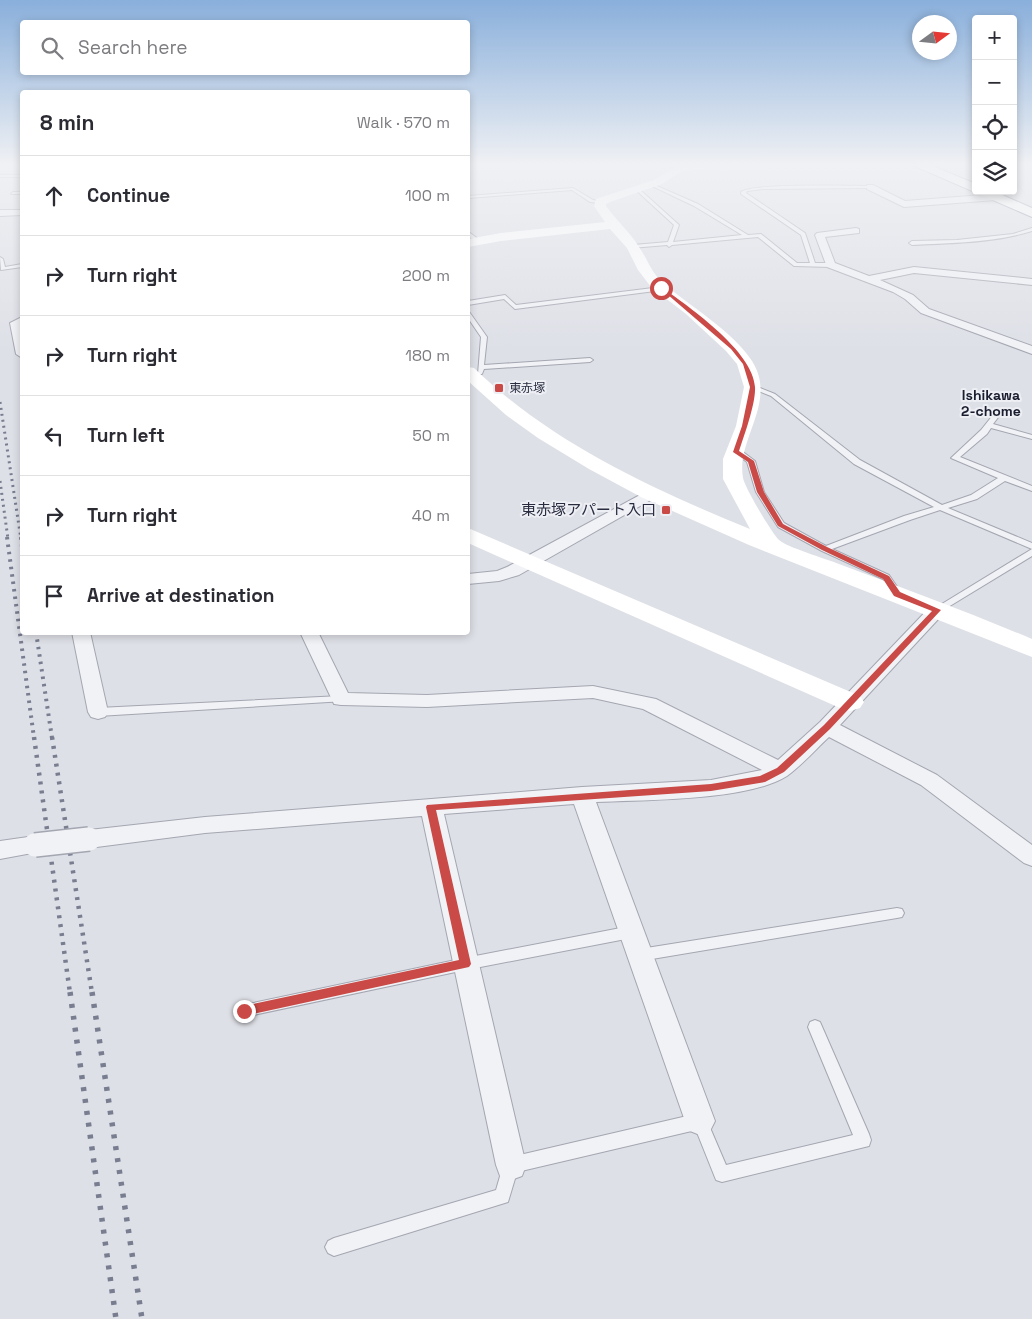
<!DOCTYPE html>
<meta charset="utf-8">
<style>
body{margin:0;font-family:"Space Grotesk","Noto Sans JP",sans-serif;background:#f7f7f7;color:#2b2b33}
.controls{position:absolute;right:15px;top:15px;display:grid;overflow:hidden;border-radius:5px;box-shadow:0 2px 8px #0003}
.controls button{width:45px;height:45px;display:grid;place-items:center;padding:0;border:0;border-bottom:1px solid #e1e1e2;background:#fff;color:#2b2b33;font:25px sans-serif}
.compass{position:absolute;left:912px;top:15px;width:45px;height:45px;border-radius:50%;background:#fff;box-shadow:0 2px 8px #0003;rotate:75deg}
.stop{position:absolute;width:15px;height:15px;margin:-11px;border:4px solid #c94a46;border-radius:50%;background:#fff}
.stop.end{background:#c94a46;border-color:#fff;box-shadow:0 1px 5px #0008}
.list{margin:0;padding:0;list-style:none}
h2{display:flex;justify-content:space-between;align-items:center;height:65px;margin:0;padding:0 20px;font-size:21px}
h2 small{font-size:16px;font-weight:400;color:#7c7c81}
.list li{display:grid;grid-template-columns:32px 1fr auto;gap:15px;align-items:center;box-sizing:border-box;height:80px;padding:0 20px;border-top:1px solid #e1e1e2}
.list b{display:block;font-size:19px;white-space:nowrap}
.list em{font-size:16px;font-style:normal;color:#7c7c81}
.icon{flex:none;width:28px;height:28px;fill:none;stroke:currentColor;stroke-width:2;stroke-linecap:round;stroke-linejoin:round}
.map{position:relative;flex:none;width:1032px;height:1319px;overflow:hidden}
.search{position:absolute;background:#fff;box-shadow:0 2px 8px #0003;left:20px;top:20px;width:450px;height:55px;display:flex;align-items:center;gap:12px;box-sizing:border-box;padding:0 18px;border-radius:5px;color:#7c7c81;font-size:19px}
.panel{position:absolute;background:#fff;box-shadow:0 2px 8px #0003;left:20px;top:90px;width:450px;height:545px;border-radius:5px}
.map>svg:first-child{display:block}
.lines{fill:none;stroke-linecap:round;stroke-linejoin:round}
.lane-casing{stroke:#a4a6b1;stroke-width:2}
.street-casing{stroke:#a4a6b1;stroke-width:2}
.highway-casing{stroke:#868b9d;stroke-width:2}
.lane{fill:#f1f2f6;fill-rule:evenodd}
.street{fill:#f1f2f6;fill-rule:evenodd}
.secondary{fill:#fff;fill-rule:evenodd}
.highway{fill:#fff;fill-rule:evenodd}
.rail-far3{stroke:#787d90;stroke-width:3;stroke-dasharray:2 4;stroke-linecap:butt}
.rail-far2{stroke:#787d90;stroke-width:4;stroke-dasharray:2.5 5;stroke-linecap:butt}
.rail-far1{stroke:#787d90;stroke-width:4.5;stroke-dasharray:3 6;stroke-linecap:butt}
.rail{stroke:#787d90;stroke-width:5.5;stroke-dasharray:4 8;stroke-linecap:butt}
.street-bridge-casing{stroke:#a4a6b1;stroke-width:26;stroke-linecap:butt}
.street-bridge{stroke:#f1f2f6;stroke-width:23}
.route{fill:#c94a46}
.poi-dot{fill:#c94a46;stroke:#eeeff5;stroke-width:2}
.labels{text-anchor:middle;stroke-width:4;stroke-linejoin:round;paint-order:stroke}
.far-poi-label{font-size:12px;fill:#282c3e;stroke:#eeeff5;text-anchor:start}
.far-neighbourhood-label{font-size:14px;font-weight:bold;fill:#1a1d2e;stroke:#eeeff5}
.poi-label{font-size:15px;fill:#282c3e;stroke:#eeeff5;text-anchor:end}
</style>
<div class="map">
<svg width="1032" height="1319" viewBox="0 0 1032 1319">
<rect width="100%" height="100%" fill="#dee0e7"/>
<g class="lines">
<g class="lane-casing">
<path id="lane" d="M0,175h22v2h-22z
M650,183l48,21 50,31 13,-1 36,29h13l-9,-28 -60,-41v-2c10,-9 110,-6 129,-6l2,1 -2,1 -107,1 -16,2 -1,2 59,40 10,30h16l3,2 -3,2 -37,-1 -36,-29 -86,8 -3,2 -2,-2 -36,3 2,-3 35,-3 6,-17 -38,-35 2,-2 41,37 -6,17 69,-7 -48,-29 -44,-21z
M573,188l20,12 9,2 -2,1 -10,-1 -18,-12 -104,8v-2z
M13,192h9v2h-11z
M1032,228v3c-38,12 -80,12 -120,14l-3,-2 3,-2 45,-1 56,-6z
M468,233h2l11,8 -4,1 -9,-6z
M0,257l3,2 2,8 17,-3v3l-21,3z
M661,287l2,1v2l-148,19 -11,-10 -36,6v-4l37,-6 11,10z
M468,312l2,1 17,24 -3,28 106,-7 3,2 -3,2 -106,7 -2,5h-4l3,-37 -13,-19z
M751,386h4l20,8 85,66 82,45 29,-10 27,-17 -47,-20 30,-28 16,-20h4l2,1 -10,13 39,11v4l-41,-11 -4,6 -27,23 72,29v5l-27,-10 -28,18 -29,9 84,35v6l-92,-39 -30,10 -78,29 57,26 13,19 -2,2h-6l-11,-17 -61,-28 -44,-24 -22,-35 -9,-30 -15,-11 4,-2h3l16,12 9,31 20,31 42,23 78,-30 30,-9 -80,-43 -83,-68 -20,-8z
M1032,549v7l-92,56h-6l-2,-2z
M341,696l5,3 -1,2 -247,15 -5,-4 5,-4z
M897,908l5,1 2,4 -2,4 -5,1 -257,43 -5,-2 -2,-4 2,-4 5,-2z
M631,926l5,2 2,4 -2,4 -5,2 -166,32 -221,47 -5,-2 -2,-4 2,-4 5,-2 221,-47z
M815,1020l5,2 49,112 2,6 -2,6 -147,36 -6,-2 -20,-50 -179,42 -9,30 -174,54 -6,-3 -3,-6 3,-6 6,-3 162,-48 9,-31 6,-2 189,-44 5,3 21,49 127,-30 -45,-108 2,-5z"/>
</g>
<g class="street-casing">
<path id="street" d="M667,165h11l5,3 -4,2z
M867,185h6l32,16 91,-7 4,3 -4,3 -92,7 -37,-18z
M0,210h22v5l-22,1z
M856,228l3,1v4l-34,4 10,26 34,13 45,-9 118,12v6l-118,-12 -34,7 33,15 16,14 103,37v8l-111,-41 -16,-14 -12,-7 -66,-25 -12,-32 2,-2z
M22,317v41l-6,-4 -6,-31z
M651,489l5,2 3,3 -3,3 -137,78 -20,6 -31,3v-10l29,-3 10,-4z
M937,605l6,1 3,4 -3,4 -103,111 97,50 95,70v21l-8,-3 -103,-78 -92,-48c-13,12 -27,28 -42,39 -39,25 -143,24 -191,26l119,319 -5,10 -10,4 -10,-4 -5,-10 -111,-317 -130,10 82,351 -4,11 -11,4 -11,-4 -4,-11 -74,-349 -217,17 -116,15 -8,-3 -3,-6 3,-6 8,-3 116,-13 377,-30 129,-7 51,-10 -119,-61 -50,-11 -166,9 -86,-2 -7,-1 -34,-72h18l30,61 79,2 166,-9 63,13 122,61 42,-38 111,-116z
M72,632h18l18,80 -3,5 -7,2 -7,-2 -3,-5z
M35,836l8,3 3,6 -3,6 -43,8v-18z"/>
</g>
<g class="highway-casing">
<path id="highway" d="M915,165h15l46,19v7h17l39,17v9l-115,-50z"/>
</g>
<use href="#lane" class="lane"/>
<use href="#street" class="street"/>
<path class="secondary" d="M679,165h54l-5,3 -46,3 -20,13 -52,18 -4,2v2c10,14 24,26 33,41 8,11 12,25 23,35 27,24 70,48 90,79 26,41 -16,78 -9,117 2,10 28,54 36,62 7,7 48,19 60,24 64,24 129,48 193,75v18l-283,-112 -108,-48 -52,-28 -51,-31 -32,-23 -38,-34v-14l6,1c77,75 178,121 276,161l-27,-50v-20l13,-33 8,-39 -7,-23 -11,-13 -40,-37 -35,-27 -13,-17 -11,-22 -17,-19 -109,12 -33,6v-8l33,-6 104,-11 -11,-16 2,-7 58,-19z
M468,528l392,168 4,6 -4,6 -10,3 -10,-3 -372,-165z"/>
<use href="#highway" class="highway"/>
<path class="rail-far3" d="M0,402l21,137
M0,481l8,58"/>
<path class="rail-far2" d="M7,537l27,201
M21,537l1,10
M36,632l16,106"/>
<path class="rail-far1" d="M34,737l36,256
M52,737l40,256"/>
<path class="rail" d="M70,992l46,327
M92,992l50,327"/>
<g class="street-bridge-casing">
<path id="street-bridge" d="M35,845l54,-6"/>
</g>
<use href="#street-bridge" class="street-bridge"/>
</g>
<linearGradient id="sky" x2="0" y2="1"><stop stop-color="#89afdb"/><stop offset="0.47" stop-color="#f0f1f4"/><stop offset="1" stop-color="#f0f1f4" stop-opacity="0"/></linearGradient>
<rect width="1032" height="350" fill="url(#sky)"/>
<path class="route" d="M660,288h3c27,20 90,63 92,99 1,16 -11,49 -16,64l15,10 10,31 19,32 44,23 62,29 11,16 41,18 -111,119 -46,43 -19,10 -54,9 -275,19 35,154 -2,3 -225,49 -4,-1 -1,-4 1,-4 4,-1 215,-46 -33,-153 1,-2 284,-21 49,-8 17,-8 47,-43 108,-114 -38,-15 -11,-17 -61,-29 -44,-24 -21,-34 -9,-30 -15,-10 9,-26 8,-39 -7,-23 -12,-15z"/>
<g class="poi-dot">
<rect x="494" y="383" width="10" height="10" rx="2.5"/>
<rect x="661" y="505" width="10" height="10" rx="2.5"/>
</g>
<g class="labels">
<g class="far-poi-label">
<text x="509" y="392">東赤塚</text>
</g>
<g class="far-neighbourhood-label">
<text x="991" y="400">Ishikawa<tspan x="991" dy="16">2-chome</tspan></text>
</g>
<g class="poi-label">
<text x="656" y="515">東赤塚アパート入口</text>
</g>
</g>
</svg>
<div class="controls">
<button>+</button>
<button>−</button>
<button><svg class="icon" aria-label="locate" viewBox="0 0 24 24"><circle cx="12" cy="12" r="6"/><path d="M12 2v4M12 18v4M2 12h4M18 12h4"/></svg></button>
<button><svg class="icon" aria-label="layers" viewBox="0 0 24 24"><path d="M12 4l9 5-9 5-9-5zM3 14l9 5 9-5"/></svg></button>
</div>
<svg class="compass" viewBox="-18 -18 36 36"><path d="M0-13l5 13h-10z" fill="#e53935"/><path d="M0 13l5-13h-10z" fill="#7c7c81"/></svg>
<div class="stop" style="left:661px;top:288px"></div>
<div class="stop end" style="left:244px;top:1011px"></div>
<div class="search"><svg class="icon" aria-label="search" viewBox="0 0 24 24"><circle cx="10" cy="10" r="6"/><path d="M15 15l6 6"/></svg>Search here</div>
<section class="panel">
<h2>8 min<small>Walk · 570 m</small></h2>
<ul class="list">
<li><svg class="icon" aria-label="ahead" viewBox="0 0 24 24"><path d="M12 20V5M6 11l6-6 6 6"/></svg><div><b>Continue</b></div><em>100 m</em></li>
<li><svg class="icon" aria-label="right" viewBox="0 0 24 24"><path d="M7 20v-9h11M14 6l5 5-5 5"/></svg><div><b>Turn right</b></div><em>200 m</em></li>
<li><svg class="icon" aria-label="right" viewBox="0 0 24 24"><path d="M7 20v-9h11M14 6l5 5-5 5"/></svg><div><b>Turn right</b></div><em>180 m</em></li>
<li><svg class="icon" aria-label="left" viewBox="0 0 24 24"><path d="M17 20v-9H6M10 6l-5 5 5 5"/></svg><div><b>Turn left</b></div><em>50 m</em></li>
<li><svg class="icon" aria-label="right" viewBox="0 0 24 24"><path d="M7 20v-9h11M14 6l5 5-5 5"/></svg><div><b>Turn right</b></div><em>40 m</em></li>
<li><svg class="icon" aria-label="arrive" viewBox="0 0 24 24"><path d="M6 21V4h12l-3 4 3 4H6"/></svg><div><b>Arrive at destination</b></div></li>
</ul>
</section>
</div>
